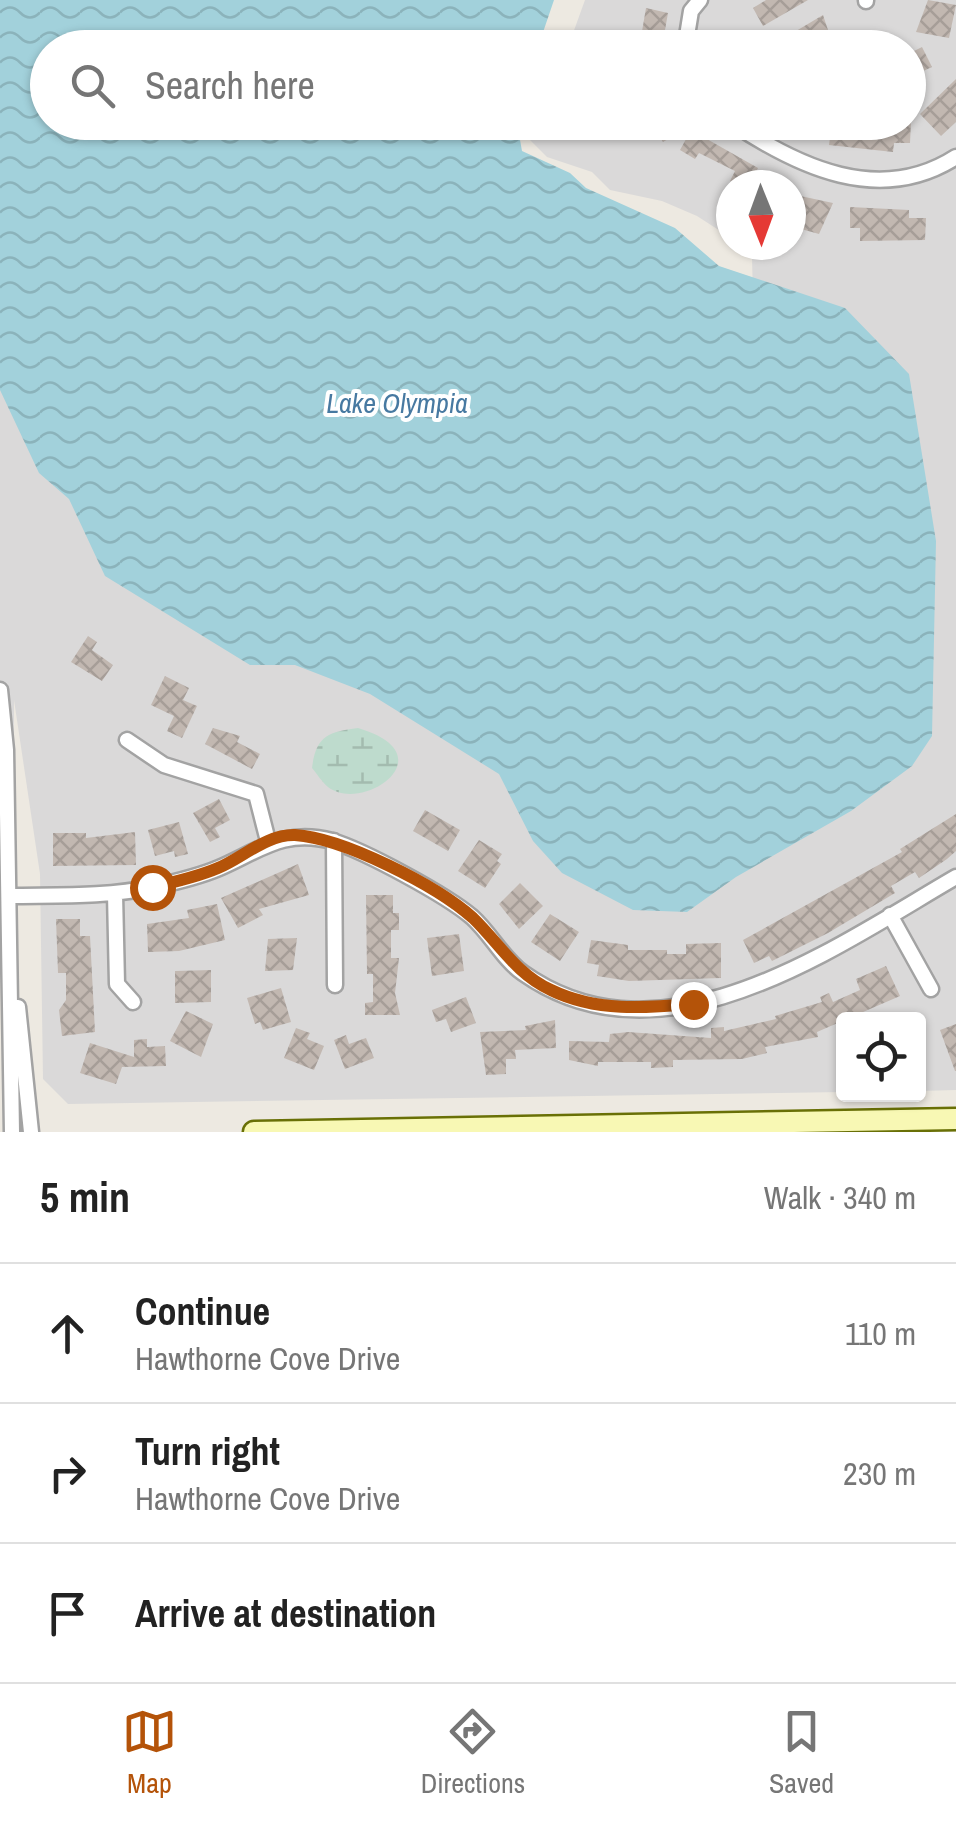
<!DOCTYPE html>
<meta charset="utf-8">
<style>
body{margin:0;font-family:"Archivo Narrow",sans-serif;background:#f2f2f2;color:#222}
.controls{position:absolute;right:30px;bottom:30px;display:grid;overflow:hidden;border-radius:10px;box-shadow:0 2px 8px #0004}
.controls button{width:90px;height:90px;display:grid;place-items:center;padding:0;border:0;border-bottom:2px solid #e0e0e0;background:#fff;color:#222;font:50px sans-serif}
.compass{position:absolute;left:716px;top:170px;width:90px;height:90px;border-radius:50%;background:#fff;box-shadow:0 2px 8px #0004;rotate:179deg}
.stop{position:absolute;width:30px;height:30px;margin:-22px;border:8px solid #b45309;border-radius:50%;background:#fff}
.stop.end{background:#b45309;border-color:#fff;box-shadow:0 2px 10px #0008}
.list{margin:0;padding:0;list-style:none}
h2{display:flex;justify-content:space-between;align-items:center;height:130px;margin:0;padding:0 40px;font-size:42px}
h2 small{font-size:32px;font-weight:400;color:#767676}
.list li{display:grid;grid-template-columns:65px 1fr auto;gap:30px;align-items:center;box-sizing:border-box;height:140px;padding:0 40px;border-top:2px solid #e0e0e0}
.list b{display:block;font-size:38px;white-space:nowrap}
.list p{margin:0;font-size:32px;white-space:nowrap;color:#767676}
.list em{font-size:32px;font-style:normal;color:#767676}
.icon{flex:none;width:55px;height:55px;fill:none;stroke:currentColor;stroke-width:2;stroke-linecap:round;stroke-linejoin:round}
.map{position:relative;flex:none;width:956px;height:1132px;overflow:hidden}
.search{position:absolute;background:#fff;box-shadow:0 2px 8px #0004;left:30px;right:30px;top:30px;height:110px;display:flex;align-items:center;gap:25px;box-sizing:border-box;padding:0 35px;border-radius:55px;color:#767676;font-size:38px}
.sheet{height:550px;background:#fff}
nav{display:flex;justify-content:space-around;align-items:center;box-sizing:border-box;height:140px;border-top:2px solid #e0e0e0;background:#fff;font-size:28px;color:#767676}
nav a{display:grid;justify-items:center;gap:5px}
nav .on{color:#b45309}
.map>svg:first-child{display:block}
.residential{fill:#dad9d9}
.wetland{fill:url(#wetland-marsh)}
.water{fill:url(#water-waves)}
.building{fill:url(#building-cross-hatch)}
.lines{fill:none;stroke-linecap:round;stroke-linejoin:round}
.street-casing{stroke:#a3a3a3;stroke-width:19}
.secondary-casing{stroke:#697006;stroke-width:25}
.street{stroke:#fff;stroke-width:14}
.secondary{stroke:#f8f8b4;stroke-width:20}
.route{stroke:#b45309;stroke-width:12}
.labels{text-anchor:middle;stroke-width:8;stroke-linejoin:round;paint-order:stroke}
.water-label{font-size:28px;font-style:italic;fill:#4779a1;stroke:#fff}
</style>
<div class="map">
<svg width="956" height="1132" viewBox="0 0 956 1132">
<defs>
<pattern id="wetland-marsh" width="20" height="14" patternUnits="userSpaceOnUse" patternTransform="scale(2.5)"><rect width="20" height="14" fill="#bedbcd"/><path d="M1 5h8M5 5V1M11 12h8M15 12V8" fill="none" stroke="#a3bbaf"/></pattern>
<pattern id="water-waves" width="16" height="10" patternUnits="userSpaceOnUse" patternTransform="scale(2.5)"><rect width="16" height="10" fill="#a2d1db"/><path d="M0 5q4-4 8 0t8 0" fill="none" stroke="#8bb3bb"/></pattern>
<pattern id="building-cross-hatch" width="8" height="8" patternUnits="userSpaceOnUse" patternTransform="scale(2.5)"><rect width="8" height="8" fill="#c2b8b1"/><path d="M0 0l8 8M0 8l8-8" fill="none" stroke="#a69e98"/></pattern>
</defs>
<rect width="100%" height="100%" fill="#ede9e1"/>
<path class="residential" d="M585,0h371v1090l-37,1 -1,-72h-74l-1,73 -775,12 -25,-25 -3,-205 -26,-174v79h-14v-656l755,258 -3,-124 -12,-12h51v-60h-60v53l-34,-22 -35,-15 -52,-11 -18,-18 -45,-15 -17,-17 17,-17 361,-1v-74l-340,-1z"/>
<path class="wetland" d="M358,728c91,27 4,86 -30,59 -6,-5 -11,-13 -16,-19 4,-32 16,-36 46,-40z"/>
<path class="water" d="M0,0h554l-16,47 -490,1v74l469,1 5,28 48,22 16,15 89,40 44,38 126,42 64,66 27,167 -4,195 -20,30 -61,45 -115,66 -49,35 -54,-2 -71,-37 -29,-32 -34,-67 -129,-80 -75,-29h-45l-145,-89 -36,-77 -30,-26 -39,-83z"/>
<path class="building" d="M766,0h42l-45,26 -10,-18z
M928,0l28,5 -7,33 -33,-6z
M646,8l22,5 -6,34 -22,-4z
M823,15l11,33h-35l-8,-14z
M922,47l10,20 -24,11 4,-26z
M956,79v43l-15,14 -21,-22z
M651,122h26l5,9 -19,11z
M832,122h26l-1,7 20,3v-10h34l-1,21h-16l-1,9 -64,-7z
M691,130l67,38 -3,6 20,11h-38l-7,-4 5,-10 -36,-18 -4,6 -15,-9z
M791,194l42,9 -14,31 -18,-5 4,-12 -14,-4z
M850,207l59,3v8h17l-1,22 -65,1v-13h-10z
M88,636l9,6 -5,8 21,15 -11,16 -31,-19z
M165,676l24,12 -6,12 14,6 -15,32 -15,-7 7,-15 -23,-11z
M213,728l27,8 -3,6 23,12 -8,15 -47,-25z
M219,799l11,21 -15,8 5,9 -10,5 -17,-29z
M425,810l35,20 -12,21 -35,-20z
M956,814v37l-9,8 -28,19 -4,-6 -24,14 4,7 -67,40 -56,28 -3,-5 -15,7 -11,-23 159,-88 -2,-3z
M179,822l9,32 -13,3 -1,-6 -19,5 -7,-26z
M135,832l1,33 -83,1v-33h33v5z
M479,840l23,14 -5,7 4,3 -16,24 -27,-17z
M298,864l11,31 -50,14 4,6 -25,13 -17,-30z
M520,883l23,23 -24,23 -20,-25z
M366,895h27v18h6v17h-8v28h8l-4,35 5,22h-35v-12l8,-1v-28h-6z
M217,904l8,36 -46,11 -31,1 -1,-28 42,-6 -2,-8z
M550,914l29,18 -19,29 -29,-19z
M56,919h24v17h10l5,96 -33,4 -3,-26 7,-10v-27h-8z
M459,934l5,37 -32,5 -5,-38z
M297,938l-4,32 -28,1 3,-32z
M591,940l37,5v5h39v4h19v-10l35,-1v35l-92,3 -32,-5 2,-11 -12,-2z
M886,966l14,30 -83,36 1,5 -53,10 2,6 -25,6 -69,1v7l-22,1v-6h-53v4l-29,-6v-19l40,1 1,-8 18,-2 83,6v-10l13,-1v4l52,-12 -1,-3 47,-14 -2,-5 9,-4 4,9 27,-12 -4,-11z
M211,970v32l-36,1v-32z
M281,988l10,34 -28,8 -3,-8 -5,2 -8,-26z
M466,997l10,26 -25,9 -5,-13 -10,3 -4,-12z
M186,1011l27,13 -12,33 -31,-16z
M555,1020l1,28 -41,2 1,9h-10v15l-20,1 -6,-43 46,-2 -1,-4z
M956,1024v47h-1l-15,-41z
M296,1028l14,5 -3,6 17,7 -10,24 -30,-12z
M346,1035l3,9 17,-6 8,20 -29,11 -11,-29z
M147,1039v8l18,-1 1,20 -44,1 -6,17 -36,-11 10,-30 44,14v-17z"/>
<g class="lines">
<g class="street-casing">
<path id="street" d="M866,0v1
M685,48l6,-37 9,-11
M731,122c67,45 149,84 225,35
M0,690l6,60 6,382
M127,740l37,25 92,29 12,47
M334,841l1,144
M115,894l2,90 16,18
M10,896c48,-1 96,1 143,-9 23,-5 45,-10 66,-19 41,-18 66,-40 113,-27 33,10 114,54 140,76 19,17 31,42 51,56 140,99 312,-26 433,-96
M890,915l41,74
M18,1007l13,125"/>
</g>
<g class="secondary-casing">
<path id="secondary" d="M254,1132l702,-13"/>
</g>
<use href="#street" class="street"/>
<use href="#secondary" class="secondary"/>
</g>
<g class="lines">
<path class="route" d="M152,887c23,-5 45,-10 66,-19 24,-10 49,-34 77,-33 48,3 141,50 178,83 26,25 43,56 78,72 45,22 94,18 142,14"/>
</g>
<g class="labels">
<g class="water-label">
<text x="397" y="413">Lake Olympia</text>
</g>
</g>
</svg>
<div class="controls">
<button><svg class="icon" aria-label="locate" viewBox="0 0 24 24"><circle cx="12" cy="12" r="6"/><path d="M12 2v4M12 18v4M2 12h4M18 12h4"/></svg></button>
</div>
<svg class="compass" viewBox="-18 -18 36 36"><path d="M0-13l5 13h-10z" fill="#e53935"/><path d="M0 13l5-13h-10z" fill="#767676"/></svg>
<div class="stop" style="left:152px;top:887px"></div>
<div class="stop end" style="left:693px;top:1004px"></div>
<div class="search"><svg class="icon" aria-label="search" viewBox="0 0 24 24"><circle cx="10" cy="10" r="6"/><path d="M15 15l6 6"/></svg>Search here</div>
</div>
<section class="sheet">
<h2>5 min<small>Walk · 340 m</small></h2>
<ul class="list">
<li><svg class="icon" aria-label="ahead" viewBox="0 0 24 24"><path d="M12 20V5M6 11l6-6 6 6"/></svg><div><b>Continue</b><p>Hawthorne Cove Drive</p></div><em>110 m</em></li>
<li><svg class="icon" aria-label="right" viewBox="0 0 24 24"><path d="M7 20v-9h11M14 6l5 5-5 5"/></svg><div><b>Turn right</b><p>Hawthorne Cove Drive</p></div><em>230 m</em></li>
<li><svg class="icon" aria-label="arrive" viewBox="0 0 24 24"><path d="M6 21V4h12l-3 4 3 4H6"/></svg><div><b>Arrive at destination</b></div></li>
</ul>
</section>
<nav>
<a class="on"><svg class="icon" aria-label="map" viewBox="0 0 24 24"><path d="M3 6l6-2 6 2 6-2v14l-6 2-6-2-6 2zM9 4v14M15 6v14"/></svg>Map</a>
<a><svg class="icon" aria-label="directions" viewBox="0 0 24 24"><path d="M12 3l9 9-9 9-9-9zM9 14v-3h6M13 9l2 2-2 2"/></svg>Directions</a>
<a><svg class="icon" aria-label="saved" viewBox="0 0 24 24"><path d="M7 4h10v16l-5-4-5 4z"/></svg>Saved</a>
</nav>
